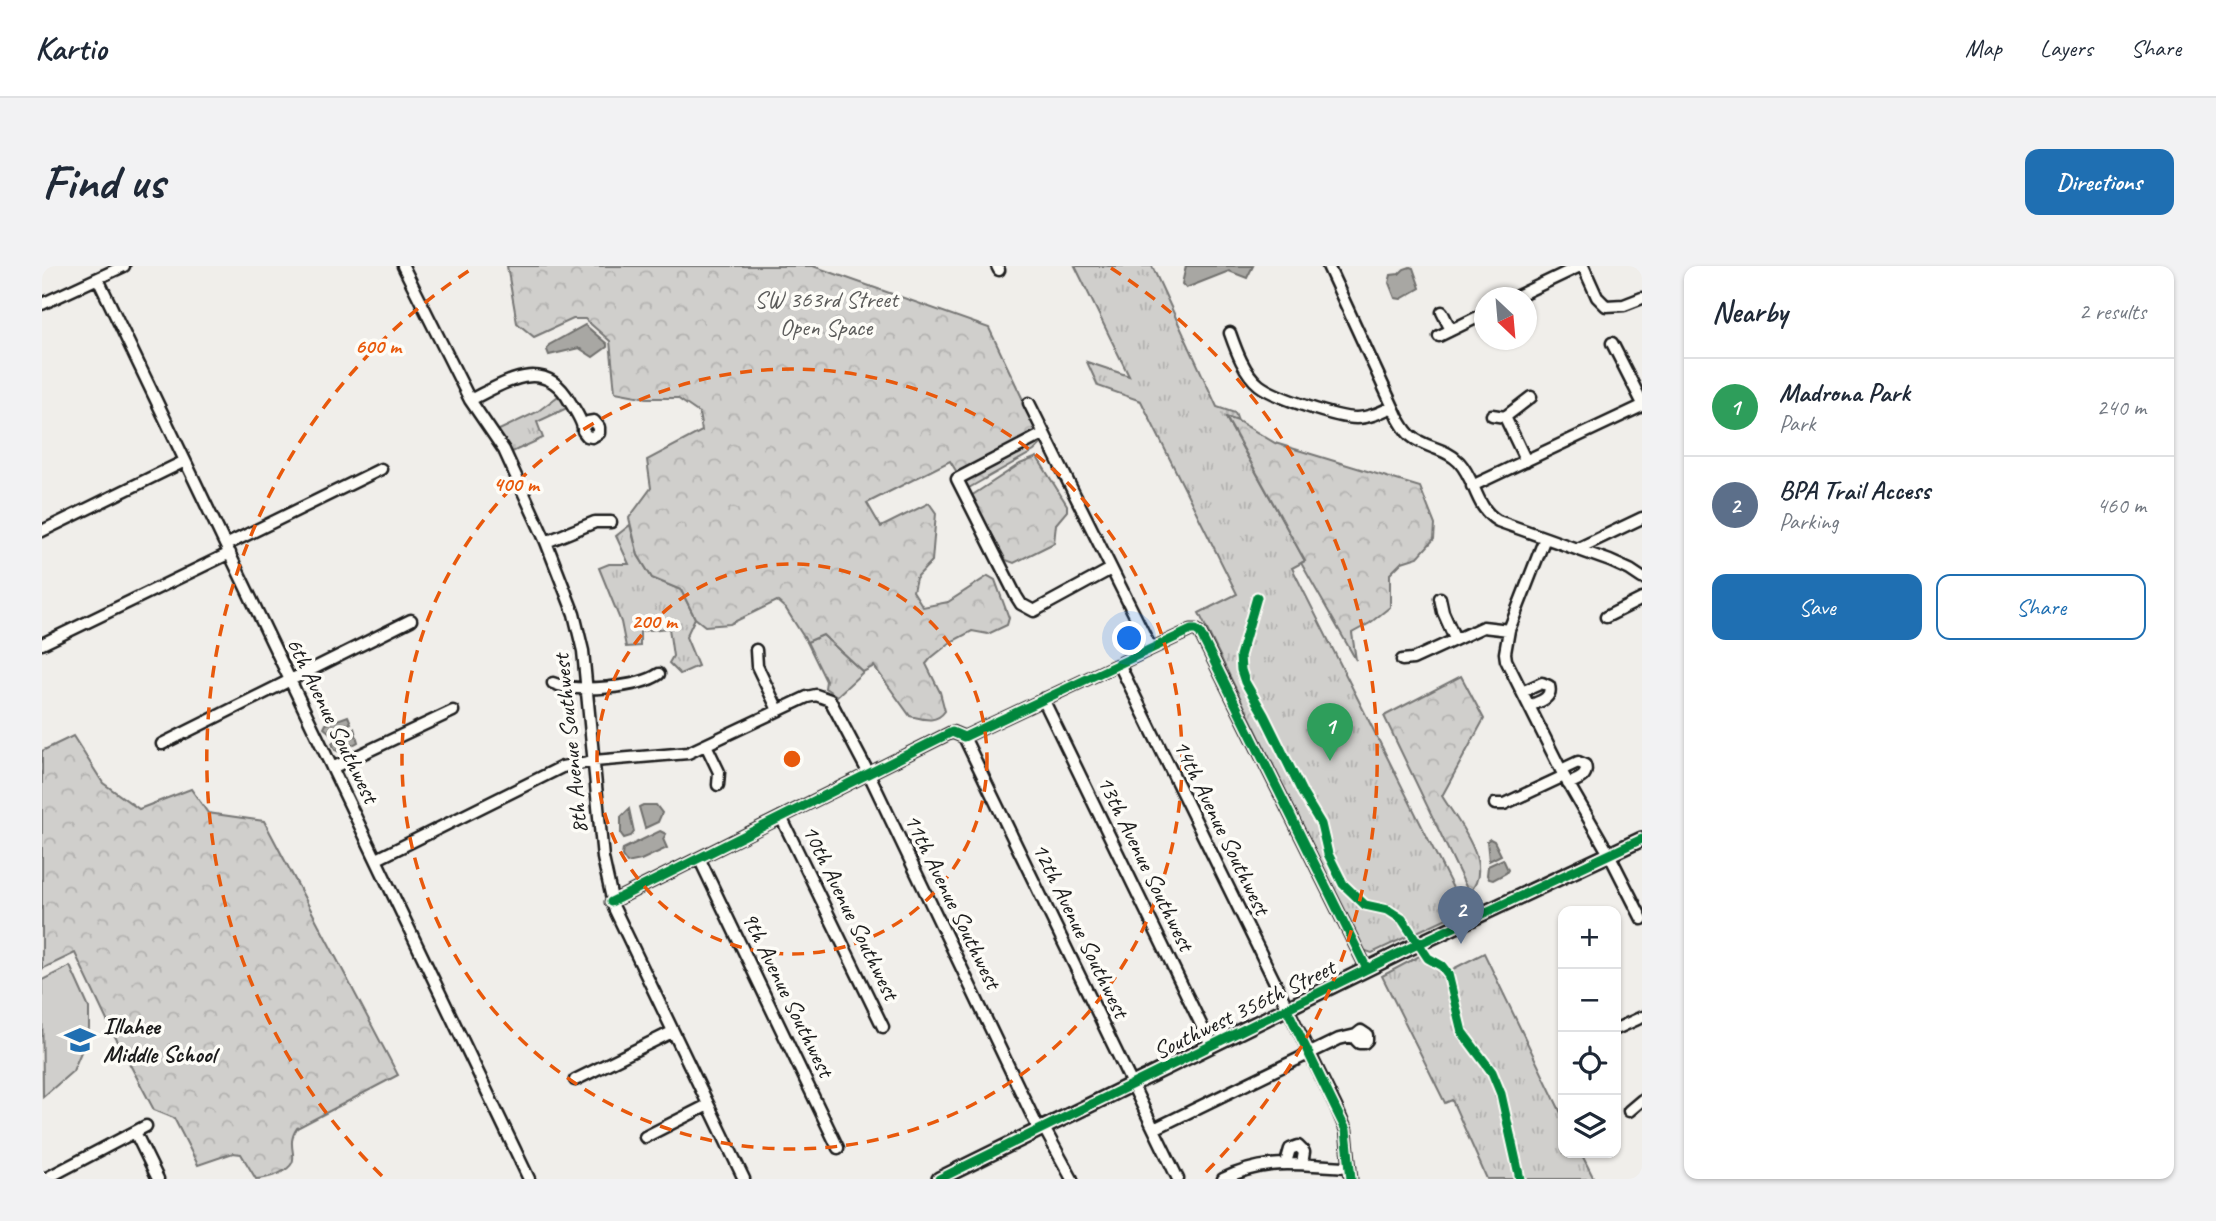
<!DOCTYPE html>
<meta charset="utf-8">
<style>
body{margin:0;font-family:Caveat,sans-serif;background:#f2f2f3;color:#1f2937}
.controls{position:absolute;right:21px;bottom:21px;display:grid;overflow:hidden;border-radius:14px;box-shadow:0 2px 5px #0004}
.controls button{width:63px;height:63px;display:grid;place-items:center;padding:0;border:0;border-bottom:2px solid #e0e1e3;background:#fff;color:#1f2937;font:35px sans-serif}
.compass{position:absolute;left:1432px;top:21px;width:63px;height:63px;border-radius:50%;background:#fff;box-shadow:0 2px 5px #0004;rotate:154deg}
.you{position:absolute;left:1088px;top:373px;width:24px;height:24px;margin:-18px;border:5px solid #fff;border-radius:50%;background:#1a73e8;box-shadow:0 0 0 10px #1a73e833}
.badge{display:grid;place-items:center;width:46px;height:46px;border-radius:50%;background:#1f6fb2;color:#fff;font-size:23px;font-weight:700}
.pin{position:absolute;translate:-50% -58px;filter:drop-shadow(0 2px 4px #0008)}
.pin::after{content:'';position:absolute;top:37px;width:24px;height:21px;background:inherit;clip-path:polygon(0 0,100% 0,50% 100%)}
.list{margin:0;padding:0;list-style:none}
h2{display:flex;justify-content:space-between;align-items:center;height:91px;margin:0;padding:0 28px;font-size:30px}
h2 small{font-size:23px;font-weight:400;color:#747a83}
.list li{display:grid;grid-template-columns:46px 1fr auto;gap:21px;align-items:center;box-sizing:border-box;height:98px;padding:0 28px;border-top:2px solid #e0e1e3}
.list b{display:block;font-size:26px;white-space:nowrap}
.list p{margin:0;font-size:23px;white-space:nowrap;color:#747a83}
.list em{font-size:23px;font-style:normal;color:#747a83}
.actions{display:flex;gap:14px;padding:21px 28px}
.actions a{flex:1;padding:16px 0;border:2px solid #1f6fb2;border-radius:14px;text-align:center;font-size:24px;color:#1f6fb2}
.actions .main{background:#1f6fb2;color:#fff}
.icon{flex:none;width:38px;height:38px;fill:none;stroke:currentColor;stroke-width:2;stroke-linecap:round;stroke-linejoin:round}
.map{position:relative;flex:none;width:1600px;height:913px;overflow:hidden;border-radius:14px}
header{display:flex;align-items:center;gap:42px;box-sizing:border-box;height:98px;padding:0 35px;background:#fff;border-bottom:2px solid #e0e1e3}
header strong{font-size:33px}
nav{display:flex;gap:38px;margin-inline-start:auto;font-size:24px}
.intro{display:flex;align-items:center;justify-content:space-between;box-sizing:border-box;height:168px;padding:0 42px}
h1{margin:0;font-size:49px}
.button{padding:18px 32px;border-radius:14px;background:#1f6fb2;color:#fff;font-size:24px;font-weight:700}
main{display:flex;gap:42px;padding:0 42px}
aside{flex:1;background:#fff;border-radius:14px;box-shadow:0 2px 5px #0004}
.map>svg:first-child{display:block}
.grass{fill:url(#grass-tufts);stroke:#767674;stroke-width:2}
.forest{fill:url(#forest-crowns);stroke:#767674;stroke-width:2}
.garden{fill:#d0cfcc;stroke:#767674;stroke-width:2}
.water{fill:#a8a7a3;stroke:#706f6d;stroke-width:2}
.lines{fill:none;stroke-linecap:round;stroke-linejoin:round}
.minor-casing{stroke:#1c1c1c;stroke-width:15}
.major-casing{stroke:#1c1c1c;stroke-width:18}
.minor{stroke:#fdfcf7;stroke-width:10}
.major{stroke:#fdfcf7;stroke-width:12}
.cycleway-casing{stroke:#fdfcf7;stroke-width:13}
.cycleway{stroke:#00873e;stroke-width:9}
.ring{fill:none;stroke:#e8590c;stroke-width:3.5;stroke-dasharray:12 9}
.labels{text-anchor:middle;stroke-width:7;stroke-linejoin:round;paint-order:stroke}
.park-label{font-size:24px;fill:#5b5b5a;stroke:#fdfcf7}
.street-label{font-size:24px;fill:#1c1c1c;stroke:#fdfcf7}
.poi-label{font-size:24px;font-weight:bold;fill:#1c1c1c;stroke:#fdfcf7;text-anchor:start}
.centre{fill:#e8590c;stroke:#fdfcf7;stroke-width:3.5}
.ring-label{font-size:21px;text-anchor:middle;font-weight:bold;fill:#e8590c;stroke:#fdfcf7;stroke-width:7;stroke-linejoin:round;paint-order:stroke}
</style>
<header>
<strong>Kartio</strong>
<nav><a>Map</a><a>Layers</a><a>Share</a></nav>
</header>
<div class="intro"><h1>Find us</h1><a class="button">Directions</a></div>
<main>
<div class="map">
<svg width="1600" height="913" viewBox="0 0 1600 913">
<defs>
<pattern id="grass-tufts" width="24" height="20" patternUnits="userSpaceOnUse" patternTransform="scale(1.75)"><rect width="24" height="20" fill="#d0cfcc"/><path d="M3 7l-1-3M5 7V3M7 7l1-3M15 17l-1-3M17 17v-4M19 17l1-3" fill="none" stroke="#b2b1af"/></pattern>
<pattern id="forest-crowns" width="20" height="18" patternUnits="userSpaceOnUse" patternTransform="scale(1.75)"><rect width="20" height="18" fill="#d0cfcc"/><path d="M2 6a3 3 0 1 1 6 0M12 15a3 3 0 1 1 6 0" fill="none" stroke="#b2b1af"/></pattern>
</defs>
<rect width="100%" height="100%" fill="#f0eeea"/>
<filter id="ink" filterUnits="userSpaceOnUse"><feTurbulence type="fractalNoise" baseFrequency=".0143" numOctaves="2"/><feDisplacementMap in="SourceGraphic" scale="14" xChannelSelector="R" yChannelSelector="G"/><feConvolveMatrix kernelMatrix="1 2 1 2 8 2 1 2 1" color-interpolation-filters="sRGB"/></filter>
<g filter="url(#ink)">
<path class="grass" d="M1033,0h77l65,141 18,6 3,8 -12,-3 79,143 -13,7 171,340 -1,3 -90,42 -9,-3 -164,-337 38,-19 -96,-193 -43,-15 -11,-24 42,14z
M519,128l8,13 -32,15 6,16 -33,15 -13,-22 40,-19z
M588,259l8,30 14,23 29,12 14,28 -9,19 12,29 -18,8 -11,-11 4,-7 -4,-28 -29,3v15l-14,1 -5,-25 -22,-54 10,-4h20l-13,-28z
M781,369l40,37 -26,24 -12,-8 1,-7 -19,-39z
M1385,686l1,6 21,13 35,-18 79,164v36h18l13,26h-107l-35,-79 -7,3 -63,-127z"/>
<path class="forest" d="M465,0h306l176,62 54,114 -9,9 -67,38 -17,-28 -83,42 14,24 48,-24 7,10 -4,48 -16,17 -3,13 10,16 25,-5 40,-26 7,4 14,38 -2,7 -19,9 -16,-3 -21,11 -20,16 -5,6 14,28 5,19c-9,13 -22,8 -35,5l-36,-50 -11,6 -40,-37 -16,7 -21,-33 -9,-8 -47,23 -25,2 -10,-8 -14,-28 -29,-12 -14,-23 -9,-37 22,-30 -4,-28 55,-29 -3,-18 -22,-15h-30l-32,-6 -5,-51 -25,-22h-12l-39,18 -17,-14z
M1184,151l12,4 37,22 145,44 15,38 -1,14 -16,18 -16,5 -12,12v33l-20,16 -18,10 4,27 -55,-97 4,-2z
M995,191l30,48v6l-11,13 -2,19 -40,20 -8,-3 -35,-64 49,-32z
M1419,410l23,43 -42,77c15,25 54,70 27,97l-85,-177z
M31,470l30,47 36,26 52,-20 17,24 56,8 134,254 -101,53c-15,22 11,32 -19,46 -8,3 -13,5 -22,5l-15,-25 -8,-1 -35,12 -24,-47 -20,-8 -44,-83 -35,-74 -33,16v-218z"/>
<path class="garden" d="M28,700l19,42v20l-5,17 -11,26 -30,26 -1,-117z"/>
<path class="water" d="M1144,0h67l-6,12 -18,-7 -43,17 -4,-4z
M1368,1l3,1 7,20 -19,11 -6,-1 -6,-15 2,-8 8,-1 5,-5z
M543,59l22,19v3l-14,10 -14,-9 -30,7 -2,-5 2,-5z
M306,450l3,7 -21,10 -6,-5 2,-4z
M312,462l4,14 -18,10 -5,-2 -3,-7 4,-2 -1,-5z
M601,539h13l6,8 -4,9 -13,6 -6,-21z
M587,543l5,23 -3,4 -7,2 -3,-4v-17z
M618,565l6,3 -3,5 4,9 -26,12 -14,3 -5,-7 1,-7z
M1448,573l4,2 7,14 -12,6 -2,-20z
M1461,593l5,11 -2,3 -13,7 -4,-1 -2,-4 1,-9z"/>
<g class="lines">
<g class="minor-casing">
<path id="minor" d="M361,0l67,134 34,50 42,92 28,72 9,37 20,207 11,50 130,271
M955,0l2,4
M1286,0l70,152c4,6 7,13 13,18 14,12 35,12 48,26 17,18 16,46 39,59l112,40 20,9 12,8
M1541,0l14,31 9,9 18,-1 18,-7
M56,13l431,900
M1471,32l67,-32
M0,38l82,-38
M1400,46l9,18
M1188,67c6,17 14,40 29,52 15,12 78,33 97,33 13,0 25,-6 36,-11
M1397,70l45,-22
M1570,77l30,59
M428,134c35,-17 74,-45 100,2 5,8 14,22 13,29l4,5 5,1 7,-4v-6l-5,-6 -6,1 -4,4
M987,137l122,245
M1450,149l13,2 26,-20
M1463,151l21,44
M1001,168l-86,45 59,117 5,8 13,7 77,-42
M1430,220l170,-80
M0,265l143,-70
M1503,272l-36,92 -4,23 1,7 58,116 45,78 33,65
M504,276l49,-20h16
M184,279l155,-76
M1535,283l65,-31
M1398,332l3,14 12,27
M1564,351l36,-18
M0,378l188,-91
M714,384l1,16 21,44
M1360,394l11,-1 70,-32 26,3
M1077,398l217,443 10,23 5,49
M511,417c22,10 86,5 106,-9
M1480,426l20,-9 7,3c4,13 -11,16 -20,20
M1001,433l168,346
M922,471l214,442
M120,478l249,-124
M664,479l13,27 -1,13
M290,502l121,-57
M1519,504l17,-8 7,3c4,12 -8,15 -17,19
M1453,538h9l60,-28
M739,551l102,210
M657,592l139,290
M335,593l185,-92 32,-6 94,-8 119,-56 9,-2 14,5 38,72 171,358
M569,636l335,-167 6,-3 12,5 227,-107h5l4,3 167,336
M1574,763l26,-12
M533,814l97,-48
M1587,845l13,-11
M1002,862l28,51
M1112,863l185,-90 17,-4 5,-4 6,4v5l-3,3h-5l-3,-3v-5
M93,866l23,47
M603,871l63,-32
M1244,897l4,-14 8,-3 6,6 -2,12
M3,913l101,-53
M1181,913c47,-23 78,-13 127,-12"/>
</g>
<g class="major-casing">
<path id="major" d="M897,913l479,-235 224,-105"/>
</g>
<use href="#minor" class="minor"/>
<use href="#major" class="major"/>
<g class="cycleway-casing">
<path id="cycleway" d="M1215,331l-17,59 1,14 4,12 19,33 39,79 18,30 7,30 15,30 22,21 23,5 14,9 26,39 14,8 6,8 14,58 30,40 9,22 19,85
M569,636l335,-167 6,-3 12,5 227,-107h5l4,3 167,336
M1245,743l59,121 5,49
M897,913l479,-235 224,-105"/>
</g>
<use href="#cycleway" class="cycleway"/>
</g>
</g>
<g class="ring">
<circle cx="750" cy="493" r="195"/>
<circle cx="750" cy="493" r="390"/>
<path d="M340 910A585 585 0 0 1 431 2M1069 2A585 585 0 0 1 1160 910"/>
</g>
<defs>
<g id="school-bare" transform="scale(2.415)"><path d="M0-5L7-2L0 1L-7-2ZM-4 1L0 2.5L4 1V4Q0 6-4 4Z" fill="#1f6fb2" stroke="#fdfcf7" stroke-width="2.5" paint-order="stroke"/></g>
</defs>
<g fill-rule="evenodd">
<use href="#school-bare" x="38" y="774"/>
</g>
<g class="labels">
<g class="park-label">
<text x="784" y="41">SW 363rd Street<tspan x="784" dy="28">Open Space</tspan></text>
</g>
<g class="street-label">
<text transform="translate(291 454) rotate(64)" y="8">6th Avenue Southwest</text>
<text transform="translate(528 478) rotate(-96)" y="8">8th Avenue Southwest</text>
<text transform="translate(1180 561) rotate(64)" y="8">14th Avenue Southwest</text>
<text transform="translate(1104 597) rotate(64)" y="8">13th Avenue Southwest</text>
<text transform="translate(911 635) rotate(64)" y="8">11th Avenue Southwest</text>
<text transform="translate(809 646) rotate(64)" y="8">10th Avenue Southwest</text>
<text transform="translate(1039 664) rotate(64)" y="8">12th Avenue Southwest</text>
<text transform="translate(746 728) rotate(64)" y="8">9th Avenue Southwest</text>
<text transform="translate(1202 743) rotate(-26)" y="8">Southwest 356th Street</text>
</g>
<g class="poi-label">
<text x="61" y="768">Illahee<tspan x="61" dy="28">Middle School</tspan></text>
</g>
</g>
<circle cx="750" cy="493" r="10" class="centre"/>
<g class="ring-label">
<text x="336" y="87">600 m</text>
<text x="474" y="225">400 m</text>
<text x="612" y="362">200 m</text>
</g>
</svg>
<div class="controls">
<button>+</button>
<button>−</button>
<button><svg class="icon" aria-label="locate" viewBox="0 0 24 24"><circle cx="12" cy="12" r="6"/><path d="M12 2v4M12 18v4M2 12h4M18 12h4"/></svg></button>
<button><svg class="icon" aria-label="layers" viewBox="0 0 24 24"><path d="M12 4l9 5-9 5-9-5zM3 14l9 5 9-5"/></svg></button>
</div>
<svg class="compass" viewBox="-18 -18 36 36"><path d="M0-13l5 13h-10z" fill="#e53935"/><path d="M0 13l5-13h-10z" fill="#747a83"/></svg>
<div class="you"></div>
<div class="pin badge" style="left:1288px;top:495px;background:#2e9e5b">1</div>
<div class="pin badge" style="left:1419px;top:678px;background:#5c6f8a">2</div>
</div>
<aside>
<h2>Nearby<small>2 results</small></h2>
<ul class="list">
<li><span class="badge" style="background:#2e9e5b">1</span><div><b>Madrona Park</b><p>Park</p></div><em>240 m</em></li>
<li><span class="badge" style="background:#5c6f8a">2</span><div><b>BPA Trail Access</b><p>Parking</p></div><em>460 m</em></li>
</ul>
<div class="actions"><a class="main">Save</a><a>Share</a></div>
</aside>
</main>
